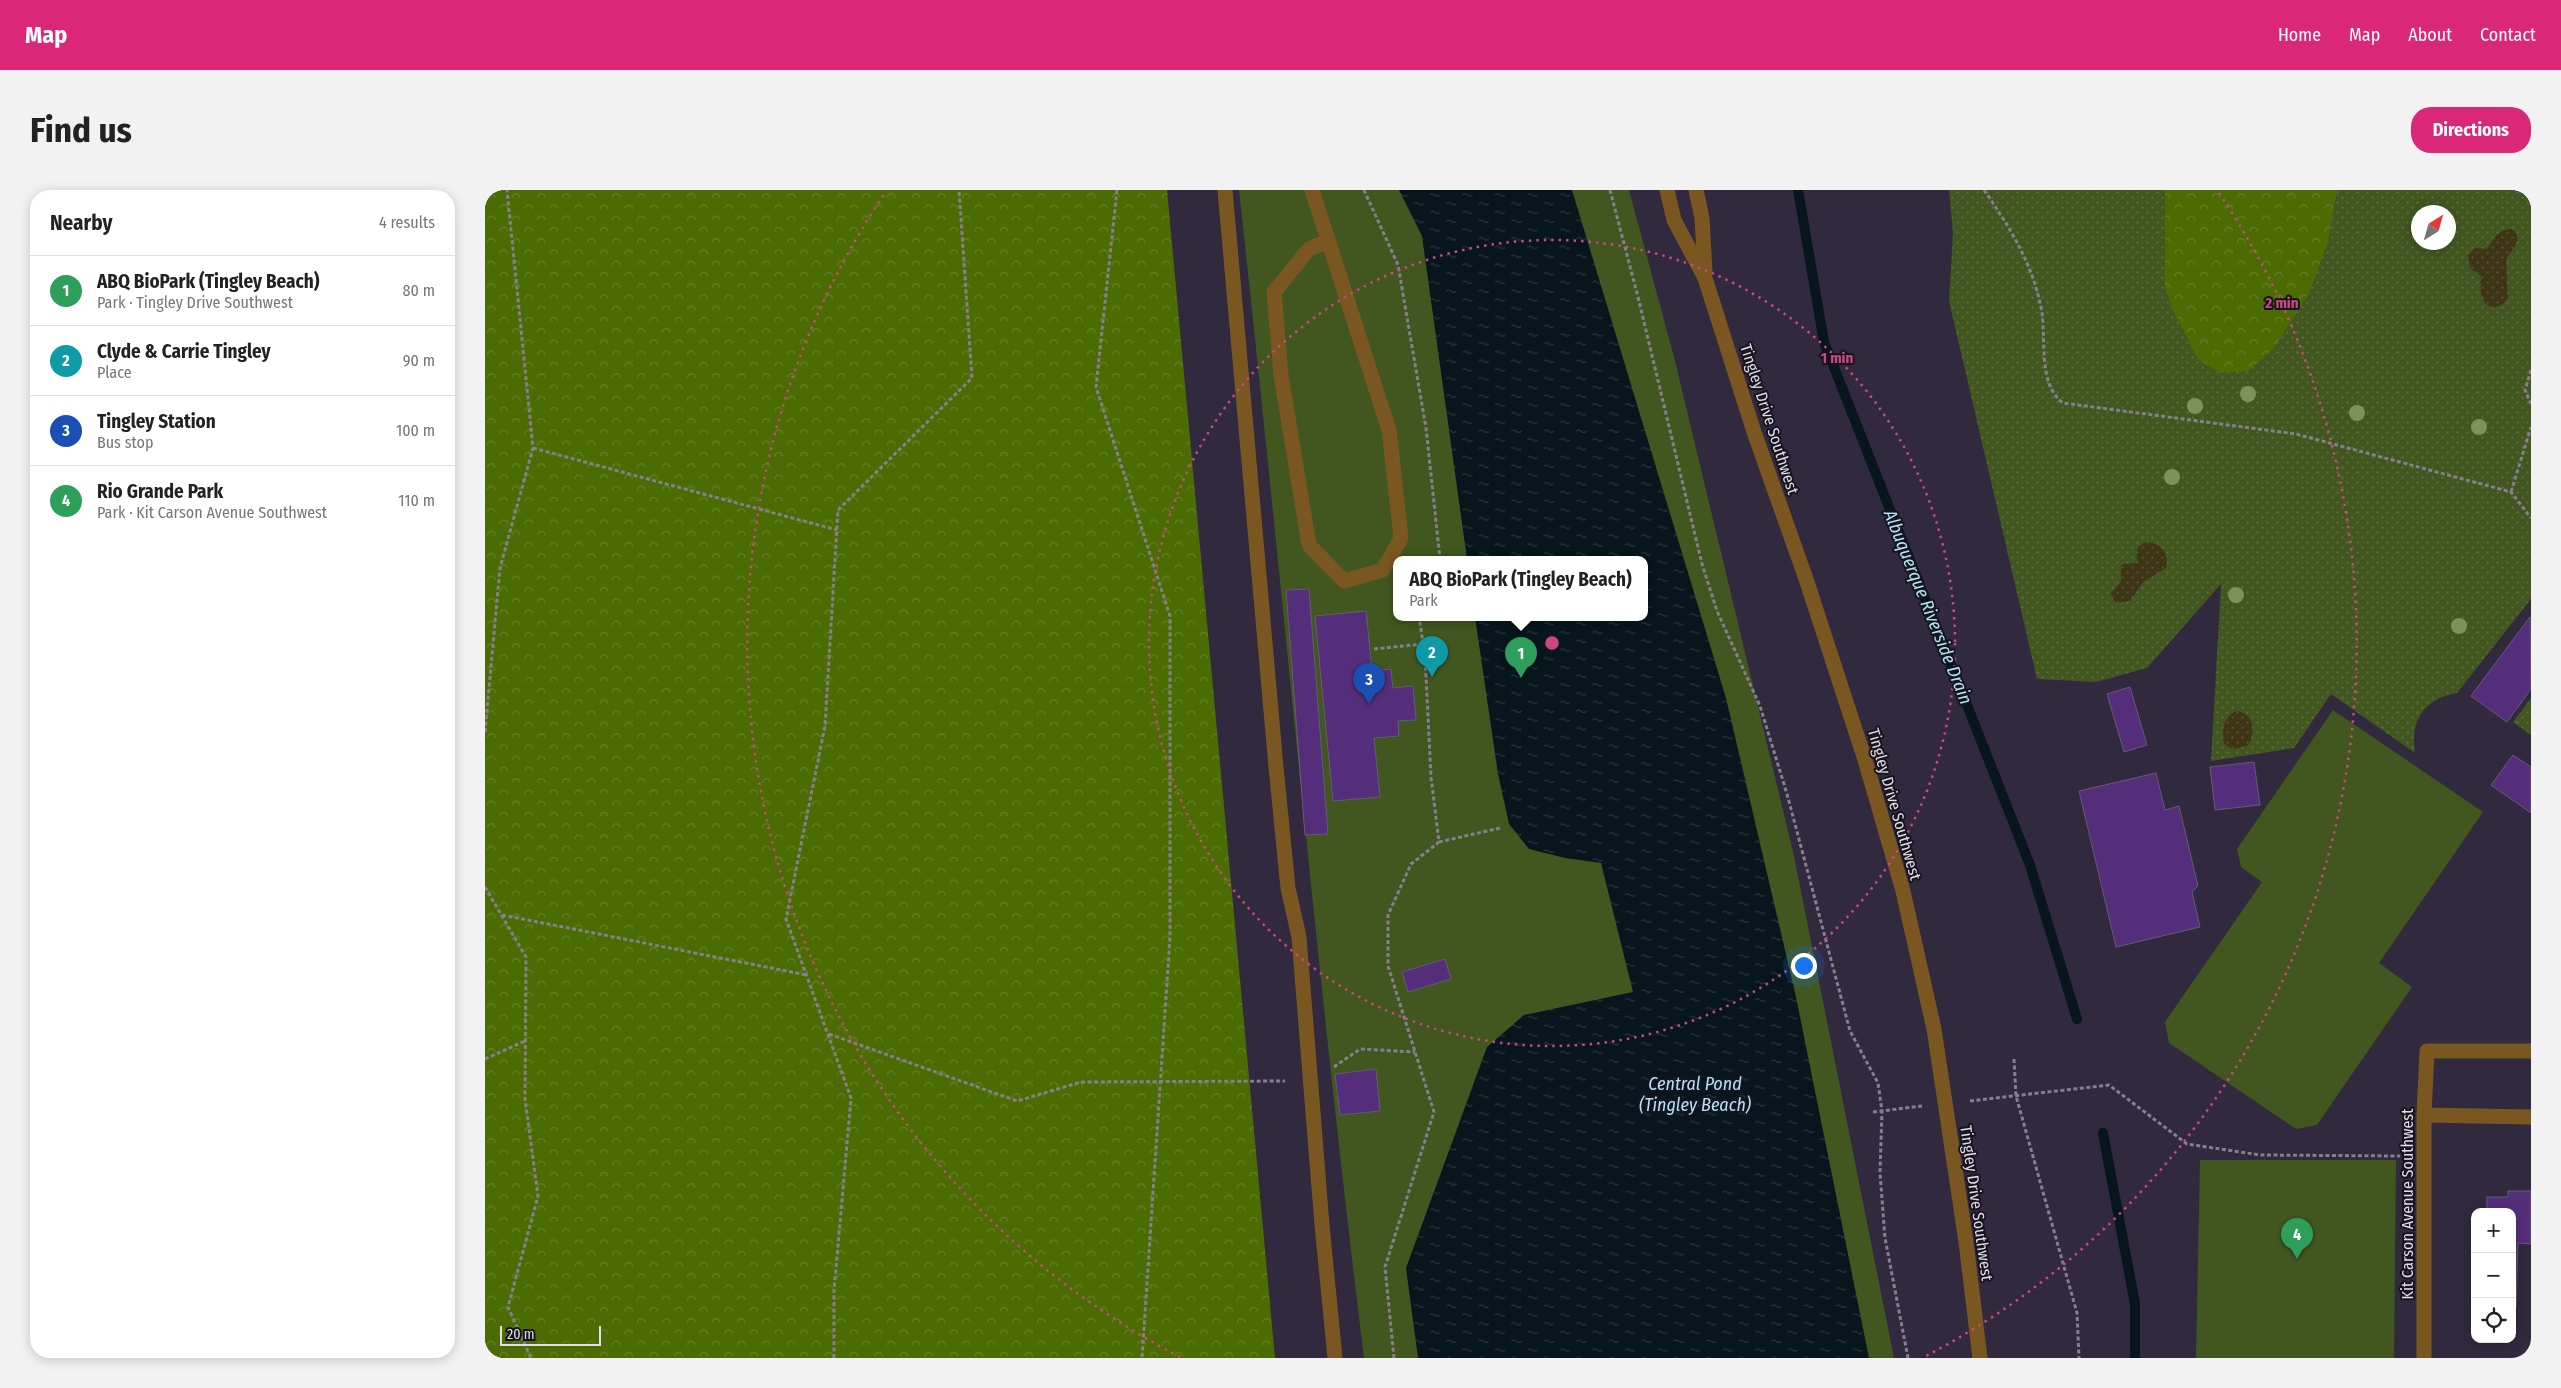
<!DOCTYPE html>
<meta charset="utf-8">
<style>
body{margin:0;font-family:"Fira Sans Condensed",sans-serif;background:#f2f2f2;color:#222}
.controls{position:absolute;right:15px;bottom:15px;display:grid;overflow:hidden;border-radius:10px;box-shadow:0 2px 12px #0003}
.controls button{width:45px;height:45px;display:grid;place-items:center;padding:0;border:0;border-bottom:1px solid #e0e0e0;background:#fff;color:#222;font:25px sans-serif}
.compass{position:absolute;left:1926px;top:15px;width:45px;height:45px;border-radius:50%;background:#fff;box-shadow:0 2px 12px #0003;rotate:37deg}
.scale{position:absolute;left:15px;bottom:12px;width:101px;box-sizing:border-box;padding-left:5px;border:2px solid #e2ddea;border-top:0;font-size:14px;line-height:18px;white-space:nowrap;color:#e2ddea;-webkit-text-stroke:4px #17141d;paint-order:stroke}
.you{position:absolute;left:1318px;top:775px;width:18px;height:18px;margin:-12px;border:4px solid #fff;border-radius:50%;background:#1a73e8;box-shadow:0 0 0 8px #1a73e833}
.badge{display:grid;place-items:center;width:32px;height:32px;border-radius:50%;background:#db2777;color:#fff;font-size:16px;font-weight:700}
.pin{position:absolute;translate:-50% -41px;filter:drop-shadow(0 1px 2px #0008)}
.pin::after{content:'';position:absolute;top:26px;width:18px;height:15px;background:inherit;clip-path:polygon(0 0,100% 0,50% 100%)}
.popup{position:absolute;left:908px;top:366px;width:255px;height:65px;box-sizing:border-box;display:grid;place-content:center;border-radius:10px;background:#fff;filter:drop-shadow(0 1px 4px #0005);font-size:16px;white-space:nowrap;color:#767676}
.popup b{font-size:19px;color:#222}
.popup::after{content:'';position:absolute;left:50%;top:100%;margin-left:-10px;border:10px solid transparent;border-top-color:#fff}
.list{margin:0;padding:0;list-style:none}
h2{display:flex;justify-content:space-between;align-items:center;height:65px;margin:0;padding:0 20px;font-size:21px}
h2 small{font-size:16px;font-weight:400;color:#767676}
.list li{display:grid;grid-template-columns:32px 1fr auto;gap:15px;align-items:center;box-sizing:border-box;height:70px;padding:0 20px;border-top:1px solid #e0e0e0}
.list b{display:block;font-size:19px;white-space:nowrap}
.list p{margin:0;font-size:16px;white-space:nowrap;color:#767676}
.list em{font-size:16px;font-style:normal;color:#767676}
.icon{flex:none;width:28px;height:28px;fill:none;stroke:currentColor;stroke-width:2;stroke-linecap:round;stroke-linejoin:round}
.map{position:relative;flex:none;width:2046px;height:1168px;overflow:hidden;border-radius:20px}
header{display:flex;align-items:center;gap:30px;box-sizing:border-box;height:70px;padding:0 25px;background:#db2777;color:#fff}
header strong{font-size:24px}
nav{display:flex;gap:28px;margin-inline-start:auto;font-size:18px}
.intro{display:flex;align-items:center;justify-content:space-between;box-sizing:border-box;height:120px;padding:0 30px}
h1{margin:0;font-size:35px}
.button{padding:12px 22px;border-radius:20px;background:#db2777;color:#fff;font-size:18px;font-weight:700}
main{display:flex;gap:30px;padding:0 30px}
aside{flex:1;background:#fff;border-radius:20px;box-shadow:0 2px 12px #0003}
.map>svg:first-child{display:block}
.grass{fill:url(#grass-dots);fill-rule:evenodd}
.forest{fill:url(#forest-crowns)}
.sand{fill:url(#sand-dots)}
.park{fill:#41571f;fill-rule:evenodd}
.water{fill:url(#water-ripples)}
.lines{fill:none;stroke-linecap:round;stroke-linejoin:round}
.stream{stroke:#06161c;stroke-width:10}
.building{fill:#542e7a;stroke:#655c72}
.path{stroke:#857f8f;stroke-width:3;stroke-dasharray:4 2.5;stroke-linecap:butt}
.minor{stroke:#7a5721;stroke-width:15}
.tree{fill:#7b925b}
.ring{fill:none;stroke:#ca497f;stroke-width:2.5;stroke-dasharray:2.5 5}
.labels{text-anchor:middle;stroke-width:4;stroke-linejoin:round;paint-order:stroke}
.street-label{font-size:16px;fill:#e2ddea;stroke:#17141d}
.water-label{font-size:18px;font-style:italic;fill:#aee4f9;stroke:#17141d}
.centre{fill:#ca497f;stroke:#17141d;stroke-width:2.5}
.ring-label{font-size:15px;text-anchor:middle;font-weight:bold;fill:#ca497f;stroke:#17141d;stroke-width:4;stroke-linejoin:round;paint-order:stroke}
</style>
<header>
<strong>Map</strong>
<nav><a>Home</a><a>Map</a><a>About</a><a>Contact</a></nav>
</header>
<div class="intro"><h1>Find us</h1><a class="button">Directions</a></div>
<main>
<aside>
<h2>Nearby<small>4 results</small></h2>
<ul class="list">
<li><span class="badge" style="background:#2e9e5b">1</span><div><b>ABQ BioPark (Tingley Beach)</b><p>Park · Tingley Drive Southwest</p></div><em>80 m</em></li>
<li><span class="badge" style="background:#0f9aa8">2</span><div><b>Clyde &amp; Carrie Tingley</b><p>Place</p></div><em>90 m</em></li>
<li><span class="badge" style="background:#1a4fb4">3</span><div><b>Tingley Station</b><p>Bus stop</p></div><em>100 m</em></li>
<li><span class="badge" style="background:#2e9e5b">4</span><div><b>Rio Grande Park</b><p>Park · Kit Carson Avenue Southwest</p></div><em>110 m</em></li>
</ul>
</aside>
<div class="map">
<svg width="2046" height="1168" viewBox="0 0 2046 1168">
<defs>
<pattern id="grass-dots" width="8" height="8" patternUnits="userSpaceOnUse" patternTransform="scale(1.25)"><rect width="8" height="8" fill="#41571f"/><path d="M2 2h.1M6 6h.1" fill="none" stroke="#5c6f40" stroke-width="1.8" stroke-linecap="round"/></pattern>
<pattern id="forest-crowns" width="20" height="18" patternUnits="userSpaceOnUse" patternTransform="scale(1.25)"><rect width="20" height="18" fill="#4b6c03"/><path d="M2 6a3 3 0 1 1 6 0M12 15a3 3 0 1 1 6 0" fill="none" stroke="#658128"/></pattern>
<pattern id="sand-dots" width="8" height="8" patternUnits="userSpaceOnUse" patternTransform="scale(1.25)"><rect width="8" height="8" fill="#3d3515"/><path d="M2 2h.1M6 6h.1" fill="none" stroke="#595237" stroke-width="1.8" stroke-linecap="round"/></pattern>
<pattern id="water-ripples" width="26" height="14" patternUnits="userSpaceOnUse" patternTransform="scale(1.25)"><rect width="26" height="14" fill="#06161c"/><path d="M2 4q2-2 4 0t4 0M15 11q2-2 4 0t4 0" fill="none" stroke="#2a373d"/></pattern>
</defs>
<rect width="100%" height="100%" fill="#31293d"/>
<path class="grass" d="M1464,0h582v409l-74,94c-33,6 -47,27 -42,60l-84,-59 -37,54 -83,13 10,-177 -74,84 -51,14 -59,-3 -88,-378 4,-68zM1934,22h30v30h-30z
M2046,508v37l-18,-13z"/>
<path class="forest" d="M0,0h682l108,1168h-790z
M1680,0h172l-9,52 -19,51 -17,27 -19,29 -25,22 -28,2 -22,-14 -25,-49 -8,-24z"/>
<path class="sand" d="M2027,39c13,10 -1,21 -6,31l2,38 -5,6 -9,4c-16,-6 -13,-18 -13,-32l-11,-8 -2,-13 7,-7 12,1c7,-10 11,-20 25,-20z
M1660,352c15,0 25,11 21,26l-23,14 -13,19 -14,2 -5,-7v-3l10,-11v-16l3,-2 14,-1c-2,-11 -3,-15 7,-21z
M1751,521c18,1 21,22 11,35l-15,3 -8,-5c-3,-14 -1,-25 12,-33z"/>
<path class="park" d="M754,0h390l46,171 119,495 100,502h-530c-48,-389 -82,-779 -125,-1168zM912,369h248v58h-248z
M1848,520l150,102 -104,151 33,24 -95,138 -21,4 -127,-86 -4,-21 97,-140 -21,-15 -4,-18z
M1715,970h196l-2,198h-198z"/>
<path class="water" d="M914,0h173l154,508 70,299 73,361h-451l-12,-90 81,-221 37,-32 109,-23 -32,-129 -36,-5 -36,-9 -20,-25 -11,-50 -23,-157h170v-58h-178l-45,-323z"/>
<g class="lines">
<path class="stream" d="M1313,0l26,152 206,523 47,154
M1618,943l32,171v54"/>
</g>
<path class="building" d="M824,399l19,245 -23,1 -19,-245z
M881,421l6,60 19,-2 2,19 20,-2 3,34 -18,1 1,15 -25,2 6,59 -47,4 -18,-185z
M2045,427l1,72 -24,33 -36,-26z
M1645,497l17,58 -23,7 -17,-58z
M2028,565l18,12v46l-40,-28z
M1769,572l6,43 -45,5 -5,-43z
M1671,583l9,37 14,-4 19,80 -6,6 8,35 -84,20 -37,-156z
M960,769l6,20 -43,13 -6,-20z
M891,879l4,42 -40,4 -5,-41z
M2023,1001h23v53l-13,-1 -2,65h-4v-96h-25v-15h21z"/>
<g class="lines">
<path class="path" d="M632,0l-21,197 74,229v321l-28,421
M879,0l34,75 28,163 14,131
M1125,0l28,107 64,267 15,47 43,95 27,88 63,237 28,52 4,28 -2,62 5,65 23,120
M1499,0c27,39 50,76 58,123 4,29 -4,71 21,90l233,31 215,58 20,26
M2046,180l-6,20 6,14
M48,258l304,82
M2026,302l20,-65
M889,459l49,-5
M0,542l15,-164 33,-120 -26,-258
M954,652l61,-14
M0,697l41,70 -1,142 13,97 -30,111 23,51
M17,725l305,60
M344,844l188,67 64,-19 204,-1
M0,869l40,-18
M1529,869l2,37 61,217 2,45
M849,877l26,-18 55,3
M1485,911l139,-16 78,59 73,11 140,1
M1388,922l49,-6
M349,1168v-67l17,-193 -65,-179 39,-193 13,-216 134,-132 -13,-188
M909,1168l-9,-91 49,-155 -46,-146v-51l23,-51 28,-22 -8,-65 -6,-121 -6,-39"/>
<path class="minor" d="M740,0l51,577 12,121 11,49 23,288 13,133
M827,0l77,240 12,108 -18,32 -39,11 -35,-36 -28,-170 -7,-83 35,-43 19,-8
M1182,0l7,30 31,58 49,154 52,147 59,181 38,131 31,138 32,213 14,116
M1211,0l6,28 3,54
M1939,925l107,2
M1939,1168v-243l3,-64h104"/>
</g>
<g class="tree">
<circle cx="1763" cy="204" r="8"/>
<circle cx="1710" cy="216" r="8"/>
<circle cx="1872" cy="223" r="8"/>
<circle cx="1994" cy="237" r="8"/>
<circle cx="1687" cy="287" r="8"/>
<circle cx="1751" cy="405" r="8"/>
<circle cx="1974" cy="436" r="8"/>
</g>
<g class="ring">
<circle cx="1067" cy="453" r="403"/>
<path d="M695 1167A805 805 0 0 1 400 3M1734 3A805 805 0 0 1 1439 1167"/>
</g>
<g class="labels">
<g class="street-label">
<text transform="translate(1285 229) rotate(72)" y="6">Tingley Drive Southwest</text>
<text transform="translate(1410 614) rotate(74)" y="6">Tingley Drive Southwest</text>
<text transform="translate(1492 1013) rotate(82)" y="6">Tingley Drive Southwest</text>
<text transform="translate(1922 1014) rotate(-90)" y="6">Kit Carson Avenue Southwest</text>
</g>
<g class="water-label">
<text transform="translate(1443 417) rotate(68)" y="6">Albuquerque Riverside Drain</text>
<text x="1210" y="900">Central Pond<tspan x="1210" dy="21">(Tingley Beach)</tspan></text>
</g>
</g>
<circle cx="1067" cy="453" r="8" class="centre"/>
<g class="ring-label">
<text x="1797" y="118">2 min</text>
<text x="1352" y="173">1 min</text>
</g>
</svg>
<div class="controls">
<button>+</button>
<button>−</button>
<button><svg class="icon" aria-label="locate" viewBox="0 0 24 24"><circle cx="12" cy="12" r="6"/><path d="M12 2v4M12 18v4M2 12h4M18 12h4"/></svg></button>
</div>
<svg class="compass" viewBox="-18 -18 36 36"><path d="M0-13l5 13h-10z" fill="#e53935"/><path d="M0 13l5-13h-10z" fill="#767676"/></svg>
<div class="scale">20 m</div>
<div class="you"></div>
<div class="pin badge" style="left:1036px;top:488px;background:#2e9e5b">1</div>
<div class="popup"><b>ABQ BioPark (Tingley Beach)</b>Park</div>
<div class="pin badge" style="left:947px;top:487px;background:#0f9aa8">2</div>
<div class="pin badge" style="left:884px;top:514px;background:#1a4fb4">3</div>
<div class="pin badge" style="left:1812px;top:1069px;background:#2e9e5b">4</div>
</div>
</main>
